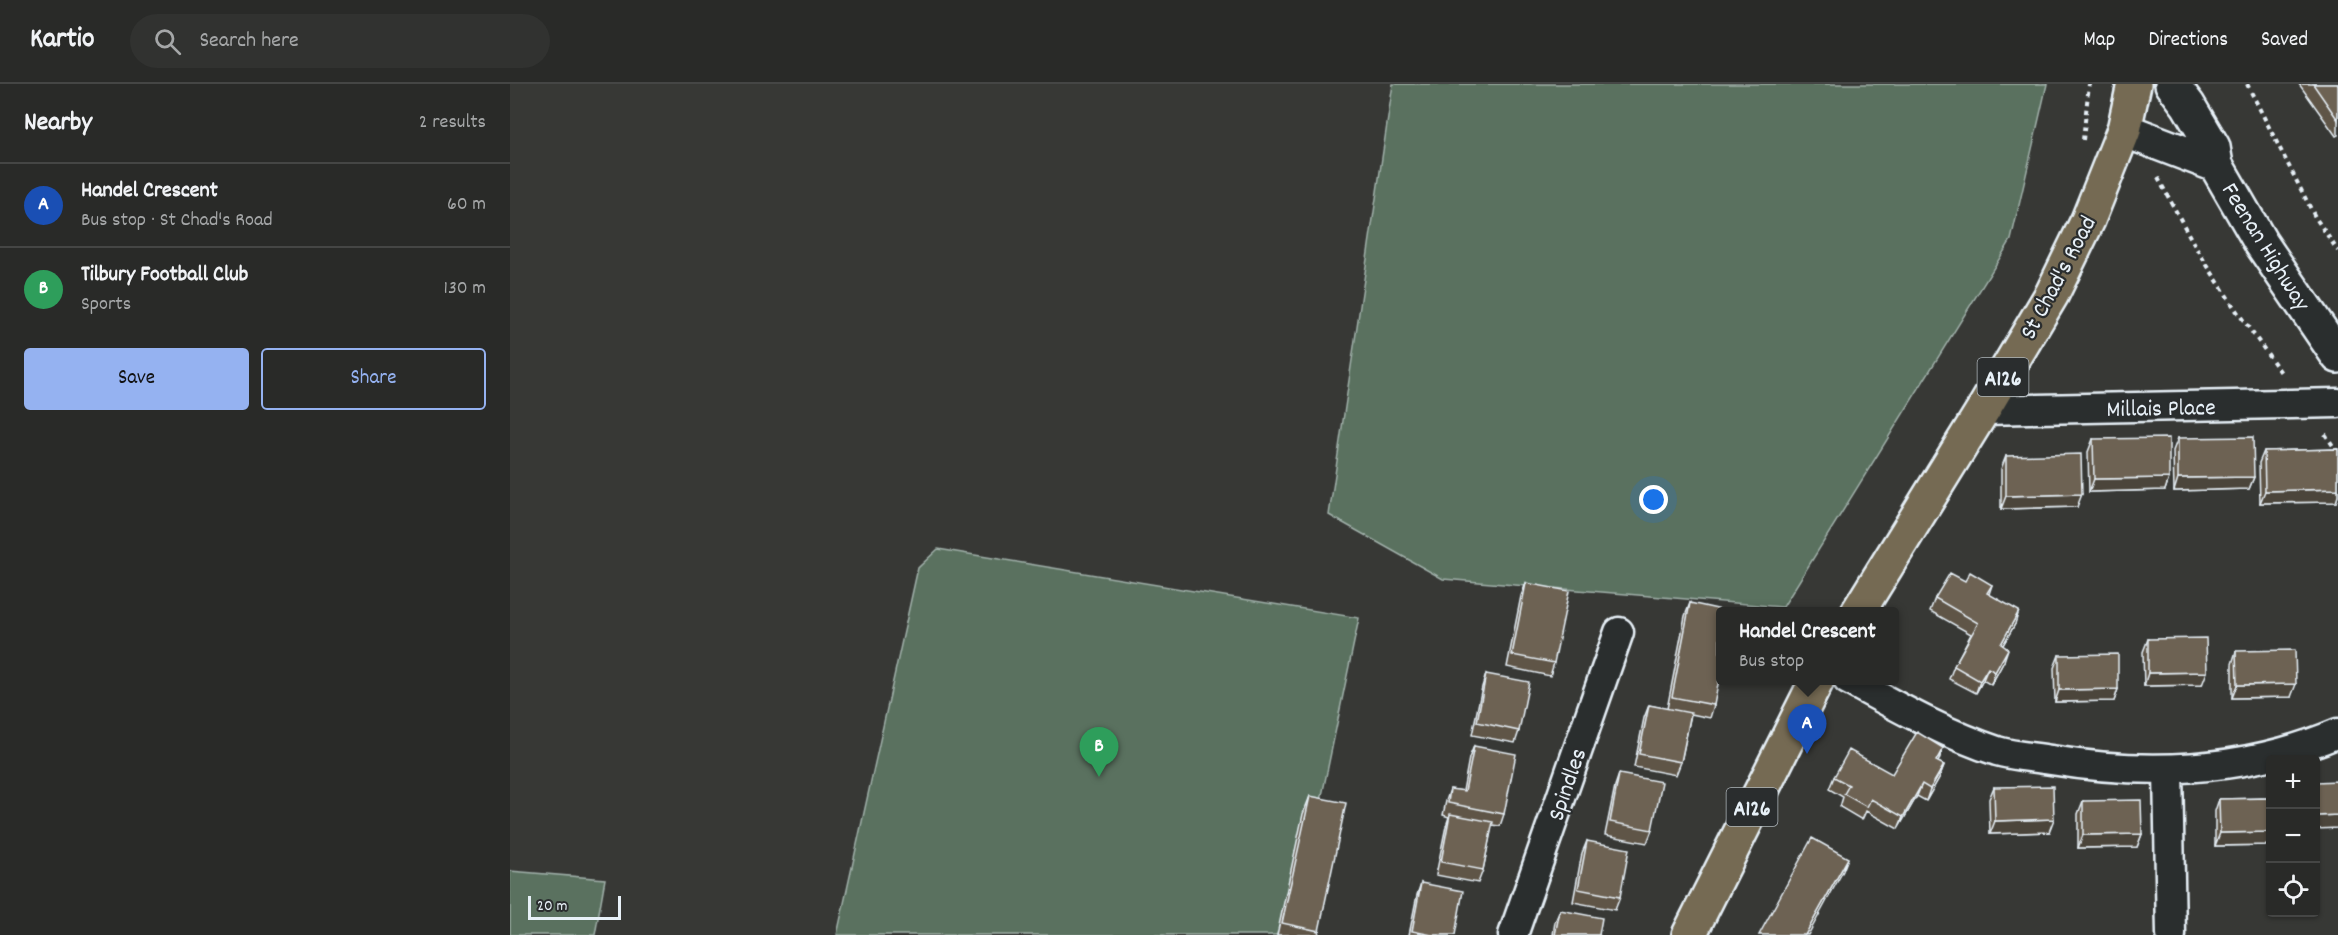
<!DOCTYPE html>
<meta charset="utf-8">
<style>
body{margin:0;font-family:Dekko,sans-serif;background:#313230;color:#f1f3f6}
.controls{position:absolute;right:18px;bottom:18px;display:grid;overflow:hidden;border-radius:6px;box-shadow:0 2px 4px #0004}
.controls button{width:54px;height:54px;display:grid;place-items:center;padding:0;border:0;border-bottom:2px solid #454645;background:#292a28;color:#f1f3f6;font:30px sans-serif}
.scale{position:absolute;left:18px;bottom:15px;width:93px;box-sizing:border-box;padding-left:6px;border:3px solid #e8f1f8;border-top:0;font-size:16px;line-height:21px;white-space:nowrap;color:#e8f1f8;-webkit-text-stroke:4px #2a2d2e;paint-order:stroke}
.you{position:absolute;left:1144px;top:416px;width:21px;height:21px;margin:-15px;border:4px solid #fff;border-radius:50%;background:#1a73e8;box-shadow:0 0 0 9px #1a73e833}
.badge{display:grid;place-items:center;width:39px;height:39px;border-radius:50%;background:#95b2f1;color:#fff;font-size:20px;font-weight:700}
.pin{position:absolute;translate:-50% -50px;filter:drop-shadow(0 2px 3px #0008)}
.pin::after{content:'';position:absolute;top:32px;width:21px;height:18px;background:inherit;clip-path:polygon(0 0,100% 0,50% 100%)}
.popup{position:absolute;left:1206px;top:523px;width:183px;height:78px;box-sizing:border-box;display:grid;place-content:center;border-radius:6px;background:#292a28;filter:drop-shadow(0 2px 4px #0005);font-size:20px;white-space:nowrap;color:#a5a7a8}
.popup b{font-size:22px;color:#f1f3f6}
.popup::after{content:'';position:absolute;left:50%;top:100%;margin-left:-12px;border:12px solid transparent;border-top-color:#292a28}
.list{margin:0;padding:0;list-style:none}
h2{display:flex;justify-content:space-between;align-items:center;height:78px;margin:0;padding:0 24px;font-size:26px}
h2 small{font-size:20px;font-weight:400;color:#a5a7a8}
.list li{display:grid;grid-template-columns:39px 1fr auto;gap:18px;align-items:center;box-sizing:border-box;height:84px;padding:0 24px;border-top:2px solid #454645}
.list b{display:block;font-size:22px;white-space:nowrap}
.list p{margin:0;font-size:20px;white-space:nowrap;color:#a5a7a8}
.list em{font-size:20px;font-style:normal;color:#a5a7a8}
.actions{display:flex;gap:12px;padding:18px 24px}
.actions a{flex:1;padding:14px 0;border:2px solid #95b2f1;border-radius:6px;text-align:center;font-size:21px;color:#95b2f1}
.actions .main{background:#95b2f1;color:#111}
.icon{flex:none;width:33px;height:33px;fill:none;stroke:currentColor;stroke-width:2;stroke-linecap:round;stroke-linejoin:round}
.map{position:relative;flex:none;width:1828px;height:851px;overflow:hidden}
header{display:flex;align-items:center;gap:36px;box-sizing:border-box;height:84px;padding:0 30px;background:#292a28;border-bottom:2px solid #454645}
header strong{font-size:28px}
nav{display:flex;gap:33px;margin-inline-start:auto;font-size:21px}
.search{width:420px;height:54px;background:#313230;display:flex;align-items:center;gap:15px;box-sizing:border-box;padding:0 21px;border-radius:33px;color:#a5a7a8;font-size:22px}
main{display:flex}
aside{flex:1;background:#292a28}
.map>svg:first-child{display:block}
.green{fill:#5a715e;stroke:#a1b1ab;stroke-width:1.5}
.lines{fill:none;stroke-linecap:round;stroke-linejoin:round}
.minor-casing{stroke:#e8f1f8;stroke-width:33}
.tertiary-casing{stroke:#e8f1f8;stroke-width:38}
.primary-casing{stroke:#e8f1f8;stroke-width:38}
.path{stroke:#e8f1f8;stroke-width:4;stroke-dasharray:4.5 4.5;stroke-linecap:butt}
.minor{stroke:#2a2d2e;stroke-width:28}
.tertiary{stroke:#2a2d2e;stroke-width:33}
.primary{stroke:#746b52;stroke-width:33}
.wall{fill:#5e5447;stroke:#e8f1f8;stroke-width:1.5}
.shaded-wall{fill:#4c453a;stroke:#e8f1f8;stroke-width:1.5}
.building{fill:#6d6253;stroke:#e8f1f8;stroke-width:1.5}
.labels{text-anchor:middle;stroke-width:4.5;stroke-linejoin:round;paint-order:stroke}
.shield{fill:#2a2d2e;stroke:#afb6bb;stroke-width:1.5}
.shield-label{font-size:22px;font-weight:bold;fill:#e8f1f8}
.street-label{font-size:24px;fill:#e8f1f8;stroke:#2a2d2e}
</style>
<header>
<strong>Kartio</strong>
<div class="search"><svg class="icon" aria-label="search" viewBox="0 0 24 24"><circle cx="10" cy="10" r="6"/><path d="M15 15l6 6"/></svg>Search here</div>
<nav><a>Map</a><a>Directions</a><a>Saved</a></nav>
</header>
<main>
<aside>
<h2>Nearby<small>2 results</small></h2>
<ul class="list">
<li><span class="badge" style="background:#1a4fb4">A</span><div><b>Handel Crescent</b><p>Bus stop · St Chad's Road</p></div><em>60 m</em></li>
<li><span class="badge" style="background:#2e9e5b">B</span><div><b>Tilbury Football Club</b><p>Sports</p></div><em>130 m</em></li>
</ul>
<div class="actions"><a class="main">Save</a><a>Share</a></div>
</aside>
<div class="map">
<svg width="1828" height="851" viewBox="0 0 1828 851">
<rect width="100%" height="100%" fill="#373835"/>
<filter id="ink" filterUnits="userSpaceOnUse"><feTurbulence type="fractalNoise" baseFrequency=".0167" numOctaves="2"/><feDisplacementMap in="SourceGraphic" scale="12" xChannelSelector="R" yChannelSelector="G"/><feConvolveMatrix kernelMatrix="1 2 1 2 8 2 1 2 1" color-interpolation-filters="sRGB"/></filter>
<g filter="url(#ink)">
<path class="green" d="M883,0h654l-36,156 -228,367 -340,-28 -114,-64z
M428,465l421,69 -66,317h-456l81,-367z
M0,787l95,8 -10,56h-85z"/>
<g class="lines">
<g class="minor-casing">
<path id="minor" d="M1473,326l355,-7
M1338,596c48,26 97,54 149,71 17,5 37,6 54,9 97,16 195,12 287,-27
M1658,685l3,166
M1003,851l106,-303"/>
</g>
<g class="tertiary-casing">
<path id="tertiary" d="M1662,0l16,21 25,42 3,18 45,78 77,113
M1614,46l92,35"/>
</g>
<g class="primary-casing">
<path id="primary" d="M1348,528l125,-202 69,-116 36,-74 36,-90 10,-46
M1179,851l128,-255"/>
</g>
<path class="path" d="M1737,0l68,133 23,34
M1573,56l6,-56
M1648,94l38,70 40,62 46,64
M1815,350l13,19"/>
<use href="#minor" class="minor"/>
<use href="#tertiary" class="tertiary"/>
<use href="#primary" class="primary"/>
</g>
<path class="wall" d="M1789,0h39v51l-2,1z
M1668,354l76,39 -5,12 -75,2 -1,-40z
M1583,355l76,39 -4,12 -76,2 -1,-40z
M1828,365v47l-2,6 -76,1 -1,-40 5,-12z
M1496,372l71,51 -76,2v-40z
M1455,497l27,4 -3,9 26,30 -12,21 1,16 -13,24 -8,-5 -7,13 -27,-14 5,-13 17,-32 -41,-23 5,-13z
M1016,499l28,80 -4,13 -43,-9 14,-71z
M1180,519l24,102 -4,13 -19,-4 -10,48 -5,13 -42,-8 10,-49 5,-13 18,4 18,-93z
M1638,555l54,46 -58,1 -1,-34z
M1726,567l55,46 -59,1v-34z
M1549,571l59,34 -4,12 -59,1 -1,-34z
M976,590l33,57 -4,12 -43,-8 10,-48z
M964,662l30,68 -4,12 -8,-1 -9,45 -5,13 -42,-8 10,-49 3,-9 -6,-2 3,-14 4,-12 13,2 6,-33z
M1433,664l-5,14 6,3 -5,13 -13,23 -9,-5 -19,33 -32,-18 -4,9 -22,-13 3,-10 -14,-8 5,-12 58,-3z
M1109,690l33,56 -5,13 -42,-8 10,-49z
M1484,703l55,45 -59,2 -1,-35z
M800,712l9,135 -1,4h-41l26,-121z
M1761,714v47l-56,1v-35l4,-12z
M1573,717l59,33 -5,13 -59,1v-34z
M1077,757l33,56 -5,13 -42,-8 9,-49z
M911,799l34,52h-46l8,-40z
M1050,826l39,25h-46l2,-13z"/>
<path class="shaded-wall" d="M1744,393l-5,12 -75,2 4,-13z
M1659,394l-4,12 -76,2 5,-13z
M1828,405v7l-2,6 -76,1 5,-12z
M1572,410l-5,13 -76,2 5,-13z
M1509,527l-4,13 -19,33 5,-13z
M1498,565l-4,12 -13,24 4,-13z
M1478,584l-5,12 -7,13 4,-12z
M1697,588l-5,13 -58,1 4,-13z
M1786,600l-5,13 -59,1 5,-13z
M1608,605l-4,12 -59,1 4,-12z
M1433,664l-4,12 -8,13 5,-12z
M1434,681l-5,13 -13,23 4,-12z
M1412,700l-5,12 -19,33 5,-12z
M1828,731v13l-22,1v-13z
M1544,735l-5,13 -59,2 5,-13z
M1761,748v13l-56,1 5,-13z
M1632,750l-5,13 -59,1 5,-13z
M1338,774l-5,13 -35,64h-3z"/>
<path class="building" d="M1803,0h25v36z
M1743,353l1,40 -76,1v-40z
M1659,354v40l-75,1 -1,-40z
M1828,365v40l-73,2 -1,-40z
M1571,370l1,40 -76,2v-40z
M1460,488l22,13 -5,8 32,18 -18,33 7,5 -13,23 -7,-4 -8,13 -26,-15 24,-43 -43,-25 15,-25 15,8z
M1016,499l43,8 -15,72 -42,-8z
M1180,519l41,9h-11v62l-6,31 -42,-8z
M1696,554l1,34 -59,1v-34z
M1785,566l1,34 -59,1 -1,-34z
M1608,570v35l-59,1v-35z
M976,590l43,8 -10,49 -42,-9z
M1139,621l42,8 -10,49 -42,-8z
M1407,648l26,16 -7,13 8,4 -14,24 -8,-5 -19,33 -32,-18 -4,8 -23,-13 5,-9 -15,-8 15,-27 43,24z
M964,662l42,8 -12,60 -56,-11 2,-14 15,2z
M1109,690l43,8 -10,48 -42,-8z
M1828,697v34l-22,1v-34z
M1543,702l1,33 -59,2 -1,-34z
M800,712l36,7 -27,128 -37,-8z
M1761,714v34l-51,1 -1,-34z
M1631,716l1,34 -59,1v-34z
M940,730l43,8 -10,48 -42,-8z
M1302,754l36,20 -43,77h-46z
M1077,757l42,8 -9,48 -42,-8z
M911,799l42,8 -8,44h-23l-20,-4z
M1050,826l42,8 -3,17h-44z"/>
</g>
<g class="labels">
<g class="shield">
<rect x="1467.5" y="274" width="51" height="38" rx="4.5"/>
<rect x="1216.5" y="704" width="51" height="38" rx="4.5"/>
</g>
<g class="shield-label">
<text x="1493" y="301">A126</text>
<text x="1242" y="731">A126</text>
</g>
<g class="street-label">
<text transform="translate(1757 162) rotate(58)" y="8">Feenan Highway</text>
<text transform="translate(1547 193) rotate(-62)" y="8">St Chad's Road</text>
<text transform="translate(1651 323) rotate(-1)" y="8">Millais Place</text>
<text transform="translate(1056 700) rotate(-71)" y="8">Spindles</text>
</g>
</g>
</svg>
<div class="controls">
<button>+</button>
<button>−</button>
<button><svg class="icon" aria-label="locate" viewBox="0 0 24 24"><circle cx="12" cy="12" r="6"/><path d="M12 2v4M12 18v4M2 12h4M18 12h4"/></svg></button>
</div>
<div class="scale">20 m</div>
<div class="you"></div>
<div class="pin badge" style="left:1297px;top:670px;background:#1a4fb4">A</div>
<div class="popup"><b>Handel Crescent</b>Bus stop</div>
<div class="pin badge" style="left:589px;top:693px;background:#2e9e5b">B</div>
</div>
</main>
